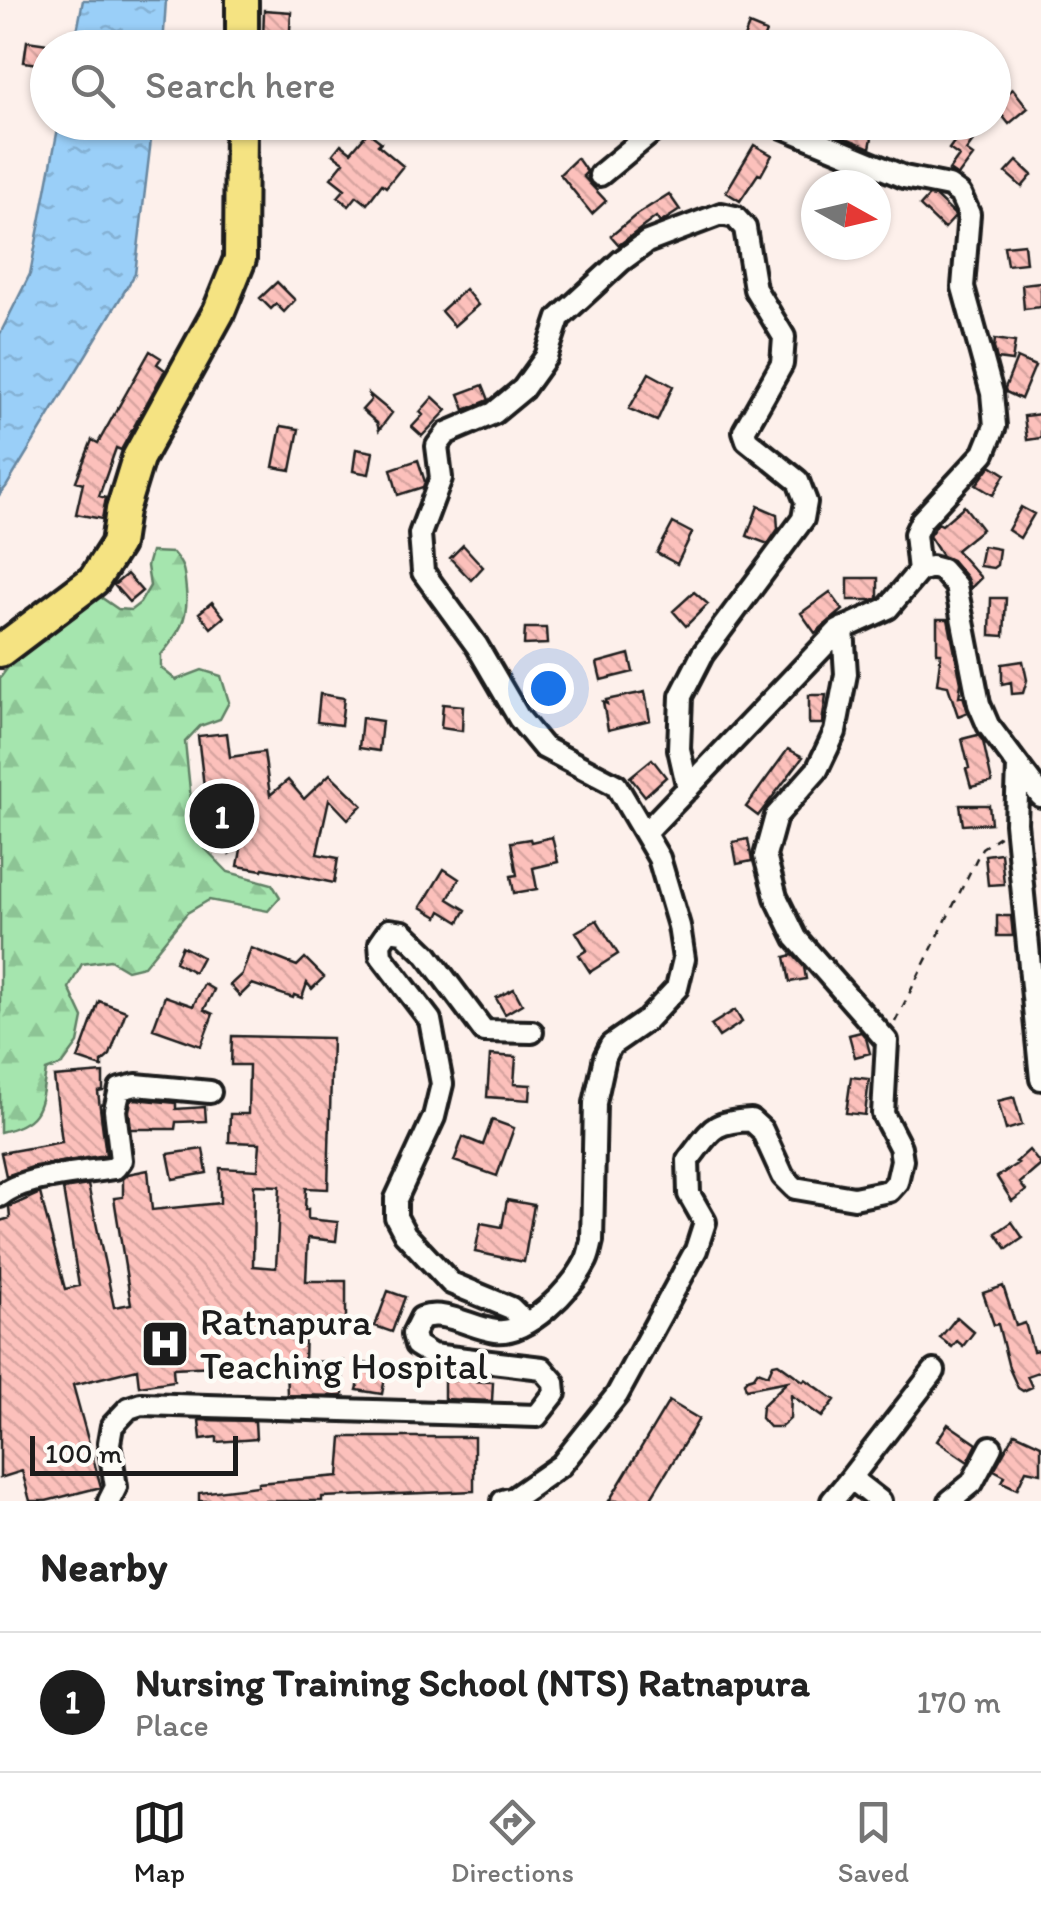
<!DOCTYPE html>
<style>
body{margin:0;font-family:Itim,sans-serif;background:#f6f6f6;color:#222}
.compass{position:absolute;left:801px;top:170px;width:90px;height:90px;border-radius:50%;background:#fff;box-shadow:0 2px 8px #0004;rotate:98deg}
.scale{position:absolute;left:30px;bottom:25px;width:208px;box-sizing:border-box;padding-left:10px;border:5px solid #1c1c1c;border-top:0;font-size:28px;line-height:35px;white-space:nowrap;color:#1c1c1c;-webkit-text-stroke:8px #fdfcf7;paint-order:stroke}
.you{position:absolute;left:548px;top:688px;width:35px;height:35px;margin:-25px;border:8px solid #fff;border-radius:50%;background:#1a73e8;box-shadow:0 0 0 15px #1a73e833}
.badge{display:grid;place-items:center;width:65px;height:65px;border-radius:50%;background:#1c1c1c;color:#fff;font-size:32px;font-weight:700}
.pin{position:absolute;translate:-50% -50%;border:5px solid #fff;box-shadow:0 2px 10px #0006}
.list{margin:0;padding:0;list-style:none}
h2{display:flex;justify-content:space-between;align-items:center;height:130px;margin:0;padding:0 40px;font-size:42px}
h2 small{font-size:32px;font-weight:400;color:#767676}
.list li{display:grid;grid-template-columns:65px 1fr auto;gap:30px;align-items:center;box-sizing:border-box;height:140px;padding:0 40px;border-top:2px solid #e0e0e0}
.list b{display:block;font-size:38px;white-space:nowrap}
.list p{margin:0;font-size:32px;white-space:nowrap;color:#767676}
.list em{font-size:32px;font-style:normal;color:#767676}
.icon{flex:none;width:55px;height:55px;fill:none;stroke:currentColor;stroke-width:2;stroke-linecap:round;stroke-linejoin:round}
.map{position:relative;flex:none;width:1041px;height:1501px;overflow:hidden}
.search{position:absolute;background:#fff;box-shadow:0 2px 8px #0004;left:30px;right:30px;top:30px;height:110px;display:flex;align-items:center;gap:25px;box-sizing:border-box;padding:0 35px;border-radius:55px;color:#767676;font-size:38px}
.sheet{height:270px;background:#fff}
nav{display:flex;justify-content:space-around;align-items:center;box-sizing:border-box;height:140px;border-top:2px solid #e0e0e0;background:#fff;font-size:28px;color:#767676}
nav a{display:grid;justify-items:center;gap:5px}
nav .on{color:#1c1c1c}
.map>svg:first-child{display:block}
.forest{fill:url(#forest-firs);stroke:#608065;stroke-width:2.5}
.water{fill:url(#water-ripples);stroke:#6887a0;stroke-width:2.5}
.building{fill:url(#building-back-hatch);stroke:#1c1c1c;stroke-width:2.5;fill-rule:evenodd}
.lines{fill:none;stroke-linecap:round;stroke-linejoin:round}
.minor-casing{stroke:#1c1c1c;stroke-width:28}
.highway-casing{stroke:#1c1c1c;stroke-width:38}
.path{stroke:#1c1c1c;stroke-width:2.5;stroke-dasharray:8 8;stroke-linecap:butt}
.minor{stroke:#fdfcf7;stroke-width:20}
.highway{stroke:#f5e382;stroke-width:30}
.labels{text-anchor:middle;stroke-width:9;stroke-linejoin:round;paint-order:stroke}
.poi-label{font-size:38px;fill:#1c1c1c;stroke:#fdfcf7;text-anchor:start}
</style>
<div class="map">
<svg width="1041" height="1501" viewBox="0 0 1041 1501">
<defs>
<pattern id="forest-firs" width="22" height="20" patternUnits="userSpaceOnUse" patternTransform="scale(2.5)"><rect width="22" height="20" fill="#a5e5ae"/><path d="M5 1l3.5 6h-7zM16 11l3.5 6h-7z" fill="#8dc495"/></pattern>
<pattern id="water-ripples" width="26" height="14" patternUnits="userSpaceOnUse" patternTransform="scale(2.5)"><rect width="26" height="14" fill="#9acff8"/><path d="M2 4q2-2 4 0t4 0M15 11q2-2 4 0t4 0" fill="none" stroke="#84b1d4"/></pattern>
<pattern id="building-back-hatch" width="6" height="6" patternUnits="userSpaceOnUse" patternTransform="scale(2.5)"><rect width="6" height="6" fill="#fcc0bb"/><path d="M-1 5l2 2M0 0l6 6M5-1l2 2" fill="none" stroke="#d7a4a0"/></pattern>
</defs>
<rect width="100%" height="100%" fill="#fdf0eb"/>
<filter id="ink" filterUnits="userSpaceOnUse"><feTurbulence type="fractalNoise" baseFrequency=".01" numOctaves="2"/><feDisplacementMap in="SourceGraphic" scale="20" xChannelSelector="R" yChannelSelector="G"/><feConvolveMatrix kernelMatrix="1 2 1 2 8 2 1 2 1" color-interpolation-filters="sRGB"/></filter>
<g filter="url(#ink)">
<path class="forest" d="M151,552l22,1c12,14 11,18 13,37 3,29 -7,43 -25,65v13l15,12 26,-10 19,6 8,26 -9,17 -20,7 -15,16 10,96 33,34 44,12 8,13 -12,14 -59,-11 -22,13 -43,53 -17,4 -17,-10 -28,4 -13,24 14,30 -5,25 -16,22 -16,6c-6,37 -5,52 -46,61v-454l21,-28 68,-54 13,2 16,11 13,1 9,-7 10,-17 -3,-20z"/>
<path class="water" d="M83,0h83l-3,47h-89z
M59,123h94l-18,151 -129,213 -6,7v-160l30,-60z"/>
<path class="building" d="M264,10l27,2 -2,36h-24v-8h-2z
M749,25l17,7 -6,16h-20z
M27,41l21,3 -3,21 -21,-3z
M1013,89l15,19 -19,16 -15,-19z
M849,122h26l-5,26 -24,-10z
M368,132l13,10 -3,3 25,21 -17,21 -4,-3 -15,20 -10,-8 -8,10 -11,-9 7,-8 -14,-11 13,-16 -11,-8 8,-10 10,8z
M961,132l12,9 -7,10 7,5 -15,20 -9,-6 10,-14 -10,-7z
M754,145l18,10 -11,20 -3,-1 -18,27 -14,-9z
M577,158l10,14 -4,4 23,25 -14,13 -32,-40z
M1017,161l15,14 -10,12 -16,-14z
M855,172l17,6v7h-29l-1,-12z
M669,194l11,16 -20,13 -4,-6 -37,28 -8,-9 25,-21z
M929,196l7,1 18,17 1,3 -11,12 -24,-23z
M1024,244l2,19 -19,2 -3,-19z
M277,282l18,18 -11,12 -8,-8 -5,5 -11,-11z
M1041,282v25l-17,2 -2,-25z
M465,289l13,16 -24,21 -13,-15z
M995,339l20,3 -3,19 -15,-2 -3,-11z
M150,351l11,7 -4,6 8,6 -44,80 -5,-2 -17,48 7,2 -4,21 -26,-5 7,-31 -7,-2 16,-41 6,3z
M1017,358l18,8 -14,33 -15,-7 -1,-4z
M649,373l24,13 -16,35 -28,-12z
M483,385l6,15 -24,10 -6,-16z
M369,394l23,19 -13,17 -2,-7 -15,-13 9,-10z
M433,397l14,13 -25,26 -10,-9 11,-12 -3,-3z
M1041,414v24l-14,2 -3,-24z
M281,426l18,3 -8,41 -18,-3z
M356,449l17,3 -4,22 -16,-3z
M418,460l7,22 -2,5 -25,8 -7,-26z
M991,465l14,9 -12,21 -17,-10z
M758,506l19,8 1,15 -10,15 -21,-8z
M964,506l18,23 -26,21 25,28 -10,10 -5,-11 -14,-17 -10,-4 -13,-20 9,-13 4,2z
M1021,507l13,7 -14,24 -12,-8z
M673,523l19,10 -15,31 -20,-11z
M463,545l20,22 -12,13 -21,-22z
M983,546l16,3 -2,16 -4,3 -14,-2z
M127,574l15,17 -13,11 -15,-17z
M848,578h30v20l-6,2h-24z
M694,592l14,12 -22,22 -13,-15z
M830,592l13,18 -28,23 -14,-20z
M991,598h15l-2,38 -14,-1z
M212,602l12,15 -13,11 -12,-15z
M937,619h11l13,64 -2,14 4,-1 5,16 -10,4 -10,-30 -11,-2 4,-31h-4z
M525,628h21l1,16 -23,1z
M629,654l4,18 -32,8 -4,-17z
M1023,661l4,19 -4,13 -11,1 -1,-12 -9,2v-20z
M645,692l5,28 -42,10 -5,-28 4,2 -1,-4z
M320,694l24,4 -3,27 -24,-3z
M809,695h17l-4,29h-13z
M443,704l20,2 -1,25 -21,-3z
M362,718l20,3 -3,30 -20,-3z
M227,733l3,24 34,-5 6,43 18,-15 16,19 26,-25 32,31 -14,14 -19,-20 -12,55 21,4 -4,25 -71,-15 -1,2 -24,-4 4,-22 -13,10 -12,-18 -7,1 -12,-101z
M978,735l5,6 9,41 -21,5 -5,-18 3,-1 -7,-29z
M788,749l15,8 -45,59 -12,-9z
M652,759l14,18 -21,19 -15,-19z
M960,805h29l2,18 -28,2z
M552,837l6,25 -25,6 4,21 -23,4 -3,-17 6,-1 -6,-33 19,-3 1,3z
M748,839l4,22 -15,3 -4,-22z
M1001,853l3,31 -16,1 -3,-30z
M444,869l15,10 -11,20 18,11 -7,12 -18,-11 -3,6 -17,-10z
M997,916h14l2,20h-16z
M597,920l21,34 -28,18 -11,-17 8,-5 -11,-18z
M182,946l20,11 -8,15 -19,-10z
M251,948l46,18 8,-8 19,19 -12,12 -5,-6 -5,15 -8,-3 -1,3 -41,-14 -12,12 -10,-11 12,-11z
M793,955l11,12 2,12 -16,3 -5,-25z
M204,984l10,6 -10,20 9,4 -12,32 -48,-17 12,-33 28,10z
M514,989l8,15 -17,10 -9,-16z
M99,1001l27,10 -16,44 -8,7v5l-24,-8z
M735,1010l7,12 -23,15 -8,-12z
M861,1032l5,6 4,15 -15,4 -6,-22z
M232,1036l100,2 -4,151 -22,-1 -1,22 3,-1v10l30,3 -2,19 -28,-3 -2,43h40v48h-41l-1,33 39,-1v35l-56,-1 -1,-32 -113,5 1,13 -35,5 -2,-17 -64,16 28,102 -55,14h-16l-8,-30 -22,7v-257l10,-3 -1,-11 31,-14 25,96 14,-3 -16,-97 25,-4 26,122 17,-3 -17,-106 9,-1v-18l5,-5 20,-4 4,40 68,-7v-35l38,2 2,-27 -31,-1 1,-28h18l1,-49h-18zM254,1185l26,1 -4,82 -23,-2z
M490,1055l26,2 -2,27 17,1 -1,15 -43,-3z
M103,1073v18l-5,1 8,63 -71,11 -29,10 -5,-23 61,-11 -8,-65z
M851,1077l18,2 -4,36 -19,-2z
M1014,1097l8,28 -16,5 -8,-29z
M135,1099l41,4v6l29,-2 1,14 -30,1 -1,7h-44l-2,-18 2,-11z
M492,1120l22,8 -17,48 -43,-15 9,-24 20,8z
M203,1149l4,24 -34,6 -5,-25z
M1029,1150l12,15 -21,18 6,8 -14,10 -15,-24 21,-14 -2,-1z
M507,1200l27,5 -10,57 -49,-10 6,-29 21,4z
M1012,1222l11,16 -16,11 -11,-16z
M1003,1286l13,40 9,-3 8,28 5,-1 3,10v11l-14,5 5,11 -9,4 -5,-3 -9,-20 -11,-44 -4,1 -11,-32z
M388,1291l17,6 -13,35 -17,-6z
M957,1317l17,15 -11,14 -6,-5 -5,6 -12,-9z
M364,1363l23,4 -5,27 -25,-4z
M778,1363l25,18 2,-2 30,21 -13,17 -31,-22 -1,24 -9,8h-12l-8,-9 1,-12 26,-25 -42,8 -2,-7 3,-3 7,-2 4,-6 10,4 5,-11z
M444,1380l49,2 -1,19 -48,-2z
M669,1401l30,18 -50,82h-40z
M199,1420l56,1 1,18 -39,3v-5l-16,2z
M948,1424l29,20 -9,18 -31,-21z
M1015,1433l26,12v28l-15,-3 -9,19 -15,-7 3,-6 -11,-6z
M342,1437h132v54l-152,6v4h-123v-8l59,-7v-3l81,-7z"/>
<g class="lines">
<g class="minor-casing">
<path id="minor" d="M771,122l133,55 45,9 11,8 9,20 -6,73 29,106 3,33 -11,27 -63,68 -6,13 4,37
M600,175l64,-53
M1018,766l-2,57 25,256
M645,833l193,-202 50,-23 31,-37 12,-4 11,3 14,16 23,118 9,21 53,71
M0,1196c23,-20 84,-23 115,-28l6,-8 -6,-50 5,-21 16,-4 74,7
M526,1323l-15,-15 -60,-25 -46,-49 -9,-17v-18l38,-82 8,-33 -12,-64 -49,-64 -1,-13 9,-13 14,2 24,23 57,76 48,1
M847,1483l87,-112
M109,1501l7,-14 -7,-44 3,-17 17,-18 12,-4 396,12 18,-23 -1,-11 -12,-14 -110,-13 -16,-10 -3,-11 8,-16c25,-9 50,10 75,13 31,4 76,-42 89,-68 4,-6 5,-15 7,-22l3,-138 10,-46 6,-12 36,-25 30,-32 7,-29 -5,-33 -20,-68 -43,-73 -73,-38 -24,-29 -42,-72 -54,-74 -3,-38 21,-56 -4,-32 10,-13 47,-20 29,-24 23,-32 13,-39 62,-57 26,-19 74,-28 14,3 10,11 10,61 29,48 -2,27 -38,67 3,9 51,41 8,21 -3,17 -101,136 -21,41 -2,53 9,40
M503,1501l11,-3 47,-33 56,-70 79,-145 9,-28 -16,-28 -1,-34c24,-30 22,-38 63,-40l11,10 21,46 12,12 59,10 35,-7 8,-9 5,-22 -2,-13 -17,-33 4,-73 -91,-103 -20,-41 -11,-41 11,-40 41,-46 18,-38 11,-58 -3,-46
M832,1501l15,-18h10l23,18
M950,1501l22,-18 19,-36"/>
</g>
<g class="highway-casing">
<path id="highway" d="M242,48v-48
M0,651l94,-71 23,-36 5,-34 16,-52 81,-147 21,-52 1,-137"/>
</g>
<path class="path" d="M895,1022l87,-174 19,-13"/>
<use href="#minor" class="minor"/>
<use href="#highway" class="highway"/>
</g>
</g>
<defs>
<g id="hospital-square" transform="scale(2.5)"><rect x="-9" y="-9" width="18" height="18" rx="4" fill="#1c1c1c" stroke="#fdfcf7"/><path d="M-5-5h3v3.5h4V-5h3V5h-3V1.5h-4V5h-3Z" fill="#fff"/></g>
</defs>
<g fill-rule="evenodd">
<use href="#hospital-square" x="165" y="1344"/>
</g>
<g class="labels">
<g class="poi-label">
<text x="200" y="1335">Ratnapura<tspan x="200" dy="44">Teaching Hospital</tspan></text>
</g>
</g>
</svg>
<svg class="compass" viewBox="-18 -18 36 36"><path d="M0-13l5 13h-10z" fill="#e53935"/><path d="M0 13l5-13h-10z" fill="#767676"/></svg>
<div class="scale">100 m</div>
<div class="you"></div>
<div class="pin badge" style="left:222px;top:816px">1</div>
<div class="search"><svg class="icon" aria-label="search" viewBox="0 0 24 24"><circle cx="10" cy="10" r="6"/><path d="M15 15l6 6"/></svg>Search here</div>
</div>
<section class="sheet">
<h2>Nearby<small></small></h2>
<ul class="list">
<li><span class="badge">1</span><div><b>Nursing Training School (NTS) Ratnapura</b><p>Place</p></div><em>170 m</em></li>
</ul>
</section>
<nav>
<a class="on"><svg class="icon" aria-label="map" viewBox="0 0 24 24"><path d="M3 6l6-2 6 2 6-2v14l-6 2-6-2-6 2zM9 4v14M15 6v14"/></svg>Map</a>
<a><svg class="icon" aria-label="directions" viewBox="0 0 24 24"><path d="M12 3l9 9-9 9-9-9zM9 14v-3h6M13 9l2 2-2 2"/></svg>Directions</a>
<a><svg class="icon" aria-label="saved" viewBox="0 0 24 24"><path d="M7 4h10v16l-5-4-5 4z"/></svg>Saved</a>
</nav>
